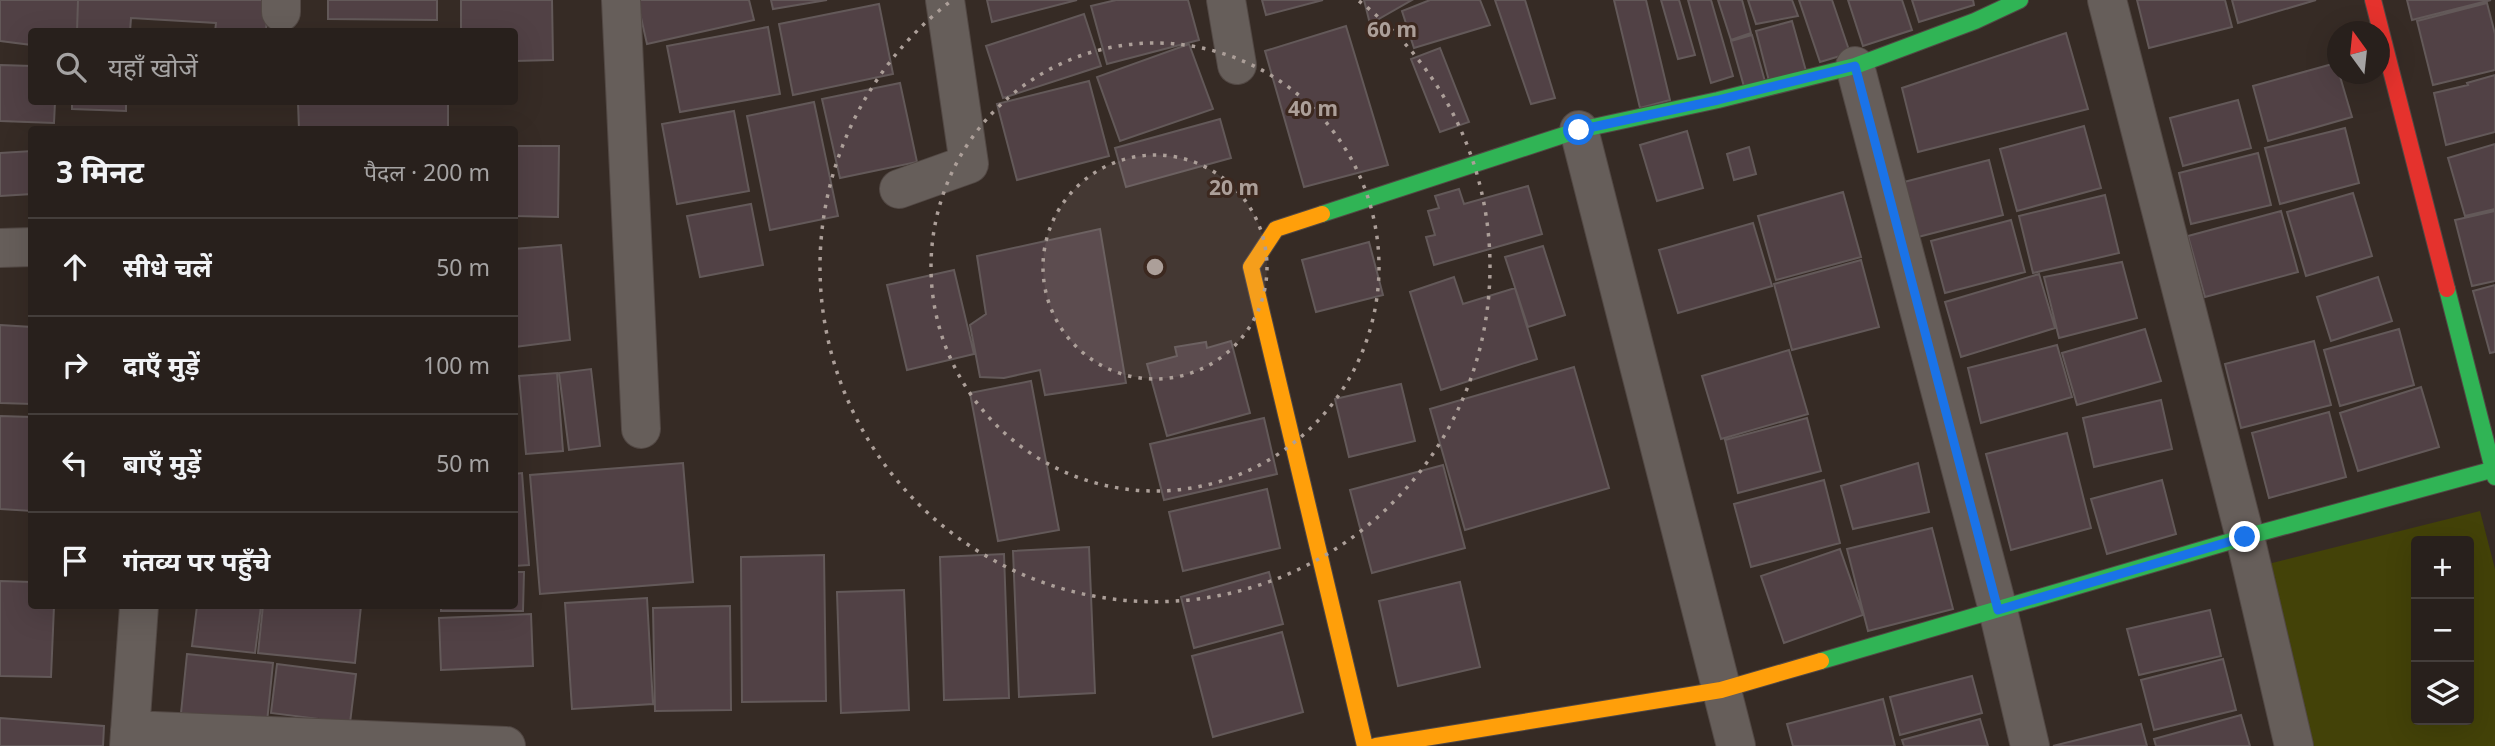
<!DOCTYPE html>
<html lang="hi">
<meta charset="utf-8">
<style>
body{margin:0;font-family:"Noto Sans","Noto Sans Devanagari",sans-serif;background:#302825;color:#f1f3f6}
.controls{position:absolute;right:21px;bottom:21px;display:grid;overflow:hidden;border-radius:7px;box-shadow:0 7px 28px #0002}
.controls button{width:63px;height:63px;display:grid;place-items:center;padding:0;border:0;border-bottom:2px solid #443e3b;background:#28201c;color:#f1f3f6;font:35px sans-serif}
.compass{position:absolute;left:2327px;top:21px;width:63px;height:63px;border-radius:50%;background:#28201c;box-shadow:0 7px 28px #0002;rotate:345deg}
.stop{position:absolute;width:21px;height:21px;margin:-16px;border:5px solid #1a73e8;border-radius:50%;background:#fff}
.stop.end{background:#1a73e8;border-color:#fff;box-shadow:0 2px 7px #0008}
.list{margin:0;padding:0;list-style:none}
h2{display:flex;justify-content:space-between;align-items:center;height:91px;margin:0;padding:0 28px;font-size:30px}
h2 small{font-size:23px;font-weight:400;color:#a5a3a3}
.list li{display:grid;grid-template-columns:46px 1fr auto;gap:21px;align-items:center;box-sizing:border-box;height:98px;padding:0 28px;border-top:2px solid #443e3b}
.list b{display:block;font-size:26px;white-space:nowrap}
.list em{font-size:23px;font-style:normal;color:#a5a3a3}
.icon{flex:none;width:38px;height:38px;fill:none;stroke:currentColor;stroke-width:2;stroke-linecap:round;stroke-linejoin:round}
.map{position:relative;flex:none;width:2495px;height:746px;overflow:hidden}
.search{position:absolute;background:#28201c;box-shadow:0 7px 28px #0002;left:28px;top:28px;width:490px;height:77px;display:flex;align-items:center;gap:18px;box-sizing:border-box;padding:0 24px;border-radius:7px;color:#a5a3a3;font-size:26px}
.panel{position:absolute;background:#28201c;box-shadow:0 7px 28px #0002;left:28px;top:126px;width:490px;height:483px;border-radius:7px}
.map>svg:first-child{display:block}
.green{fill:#434208;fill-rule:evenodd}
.building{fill:#514145;stroke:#635959;stroke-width:2}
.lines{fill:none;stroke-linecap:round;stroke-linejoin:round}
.street-casing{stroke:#524844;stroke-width:40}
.fast-casing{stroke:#524844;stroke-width:18}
.slow-casing{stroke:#524844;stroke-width:18}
.jam-casing{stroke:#524844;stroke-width:18}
.street{stroke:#665e5a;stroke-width:38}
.fast{stroke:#30b455;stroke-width:16}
.slow{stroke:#ff9f0a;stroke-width:16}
.jam{stroke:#e5322d;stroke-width:16}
.route{stroke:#1a73e8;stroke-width:9}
.ring{fill:none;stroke:#ac9f99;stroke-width:3.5;stroke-dasharray:3.5 7}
.centre{fill:#ac9f99;stroke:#3c281f;stroke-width:3.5}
.ring-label{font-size:21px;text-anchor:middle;font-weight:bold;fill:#ac9f99;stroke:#3c281f;stroke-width:6;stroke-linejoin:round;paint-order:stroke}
</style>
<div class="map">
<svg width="2495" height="746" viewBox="0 0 2495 746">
<rect width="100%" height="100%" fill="#362b25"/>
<path class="green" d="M2480,511l15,58v177h-181l-46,-182zM2416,541h53v179h-53z"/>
<path class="building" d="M0,0h78l-1,32h-45v13l-32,-4z
M78,0h190l-2,32h-51l1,-9 -85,-5 -1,14h-53z
M328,0h109v20l-109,-1z
M461,0h91l1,60 -39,1v-29h-53z
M637,0h112l5,20 -107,24z
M771,0h56l-54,9z
M987,0h90l-85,22z
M1116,0h72l11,40 -92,24 -16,-58z
M1262,0h61l-57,15z
M1364,0h48l-42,24z
M1430,0h50l10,25 -76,23 -12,-37z
M1495,0h30l30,98 -24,6z
M1614,0h32l24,100 -30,8z
M1661,0h18l16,55 -17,4z
M1688,0h23l22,76 -22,7z
M1718,0h24l9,33 -20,7z
M1748,0h44l6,16 -42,8z
M1799,0h33l18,53 -30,9z
M1848,0h54l10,30 -49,16z
M1912,0h61l1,5 -55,17z
M2137,0h88l7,27 -83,21z
M2232,0h84l-78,23z
M2407,0h84l-79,20z
M2487,3l8,31v36l-62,15 -16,-64z
M879,4l14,70 -100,21 -14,-71z
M1084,14l17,52 -98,32 -17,-52z
M1792,21l14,50 -37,10 -13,-50z
M1346,26l42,139 -84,22 -39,-136z
M768,27l12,67 -100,18 -13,-66z
M2066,33l22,76 -170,43 -16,-64z
M1752,35l14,50 -21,5 -14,-49z
M1189,44l24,65 -93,32 -23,-64z
M1440,48l29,74 -29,10 -29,-73z
M2336,63l16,54 -84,24 -15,-55z
M0,65l32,1v36h23l-1,21 -54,-2z
M2495,75v57l-49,13 -12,-52 34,-8 -1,-2z
M1089,81l20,75 -92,24 -20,-76z
M900,83l17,79 -77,16 -18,-79z
M2238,100l13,48 -68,18 -13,-48z
M72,102h54v9l-54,-2z
M298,102h150v28h-149z
M814,102l24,114 -68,14 -23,-114z
M734,111l15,80 -72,13 -15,-80z
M1220,119l11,39 -105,29 -11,-39z
M2084,126l17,62 -84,23 -17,-62z
M2345,128l14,55 -79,21 -15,-56z
M1687,131l16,57 -46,13 -17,-56z
M2495,144v65l-30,7 -17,-58z
M514,146h45l-1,71 -44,-1z
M1749,147l7,27 -22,6 -7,-26z
M32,151v43l-32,2v-43z
M2258,153l13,52 -80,19 -12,-51z
M1989,160l14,55 -85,22 -14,-55z
M1528,186l14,48 -108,31 -8,-28 9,-2 -7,-24 11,-3 -4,-12 24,-7 5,15z
M1843,192l18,65 -85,23 -18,-64z
M2353,193l19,63 -66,20 -19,-64z
M2105,195l14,58 -86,20 -14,-57z
M751,204l12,61 -63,12 -13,-61z
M2281,211l17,61 -93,25 -17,-61z
M2495,211v70l-23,5 -17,-66z
M2011,220l14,52 -80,21 -14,-52z
M1753,223l19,63 -94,27 -19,-63z
M1100,229l26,154 -81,12 -5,-25 -36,8 -24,-1 -10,-52 16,-11 -9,-58z
M1369,242l14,53 -67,17 -14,-52z
M561,245l9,95 -56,7v-98z
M1543,246l22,69 -37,12 -23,-70z
M1861,260l18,67 -87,23 -18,-66z
M2122,262l15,56 -78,20 -15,-61z
M954,270l20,84 -67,16 -20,-85z
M2039,274l16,54 -94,29 -16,-55z
M1454,277l9,27 52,-16 22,71 -96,31 -31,-98z
M2378,277l14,44 -61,20 -14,-44z
M2495,285v67l-5,1 -17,-62z
M0,325l32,2v77l-32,-1z
M2145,329l16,52 -84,24 -15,-52z
M2399,329l15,56 -74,21 -16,-56z
M1231,341l19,72 -83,23 -20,-72 30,-8 -2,-9 31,-5 1,6z
M2314,341l17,64 -90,23 -16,-64z
M2057,345l15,52 -91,26 -13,-55z
M1789,350l19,64 -87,25 -19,-63z
M1574,367l35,121 -144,42 -35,-121z
M591,369l9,77 -31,4 -10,-77z
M557,373l6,78 -37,3 -7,-78z
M1031,381l28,149 -61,11 -28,-148z
M1401,384l14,57 -66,16 -14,-58z
M2421,387l18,60 -81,24 -18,-58z
M2161,400l11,49 -78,18 -11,-49z
M2329,412l17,65 -77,21 -17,-65z
M0,416l32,1v94l-32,-2z
M1264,418l13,56 -113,26 -14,-56z
M1807,418l14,53 -83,22 -13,-53z
M2067,433l24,95 -80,22 -25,-96z
M683,463l10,119 -153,12 -10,-119z
M1918,463l11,49 -76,17 -12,-43z
M1443,465l22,83 -93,25 -22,-83z
M522,473l7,92 -15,1v-92z
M1824,480l16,63 -89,24 -17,-63z
M2162,480l14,54 -69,20 -16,-55z
M1267,489l13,59 -97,23 -14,-59z
M1932,528l21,81 -85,22 -21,-82z
M1089,547l6,146 -76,4 -6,-146z
M1840,549l23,66 -79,28 -23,-67z
M1004,554l5,144 -65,2 -4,-143z
M824,555l2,146 -84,1 -1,-145z
M514,572h10l-1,39h-82v-5h73z
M1269,572l14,52 -89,24 -13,-51z
M0,581l32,1v24h22l-3,71 -51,-1z
M1460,582l20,85 -82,19 -19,-85z
M904,590l5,120 -68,3 -4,-121z
M647,598l6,106 -81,5 -7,-106z
M197,606h64l-6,47 -63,-7z
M263,606h98l-6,57 -97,-10z
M730,606l1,104 -76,1 -2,-103z
M2210,610l11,46 -82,19 -12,-46z
M531,614l2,52 -92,4 -2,-52z
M1282,632l21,80 -90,25 -21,-81z
M187,654l86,9 -6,59 -86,-9z
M2223,659l13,51 -82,20 -13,-50z
M277,664l79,10 -6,49 -79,-10z
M1972,676l10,37 -82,22 -10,-38z
M1883,699l12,47h-102l-6,-22z
M2241,715l9,31h-94l-2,-7z
M0,718l104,8 -1,20h-103z
M1980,719l8,27h-84l-2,-6z
M2141,724l6,22h-94z"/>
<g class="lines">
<g class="street-casing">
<path id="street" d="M621,0l20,429
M1226,0l11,65
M2107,0l138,537 49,209
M281,12v-12
M1855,66l143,544 32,136
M1579,130l157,616
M899,189l70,-25 -24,-164
M0,248l32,-1
M130,730l376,16
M129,746l10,-140"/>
</g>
<g class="fast-casing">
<path id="fast" d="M1322,214l257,-84 139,-30 137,-34 120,-45 45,-21
M2447,289l48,188
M1821,661l424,-124 250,-68"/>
</g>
<g class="slow-casing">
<path id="slow" d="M1322,214l-46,15 -25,38 114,479
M1376,746l345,-56 100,-29"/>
</g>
<g class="jam-casing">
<path id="jam" d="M2373,0l74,289"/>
</g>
<use href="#street" class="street"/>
<use href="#fast" class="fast"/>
<use href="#slow" class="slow"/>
<use href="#jam" class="jam"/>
</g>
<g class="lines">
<path class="route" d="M1579,130l139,-30 137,-34 143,544 247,-73"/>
</g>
<circle cx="1155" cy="267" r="112" fill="#ac9f99" fill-opacity=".12"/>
<g class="ring">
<circle cx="1155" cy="267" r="112"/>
<circle cx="1155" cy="267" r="224"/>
<path d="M1359 1A335 335 0 1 1 951 1"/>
</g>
<circle cx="1155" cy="267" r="10" class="centre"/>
<g class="ring-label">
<text x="1392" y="37">60 m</text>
<text x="1313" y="116">40 m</text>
<text x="1234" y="195">20 m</text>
</g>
</svg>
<div class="controls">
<button>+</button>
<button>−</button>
<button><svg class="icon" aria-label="layers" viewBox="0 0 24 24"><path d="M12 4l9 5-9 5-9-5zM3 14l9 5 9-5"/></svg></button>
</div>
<svg class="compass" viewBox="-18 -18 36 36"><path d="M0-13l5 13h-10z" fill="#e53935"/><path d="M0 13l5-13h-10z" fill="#a5a3a3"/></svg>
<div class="stop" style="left:1579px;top:130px"></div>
<div class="stop end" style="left:2245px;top:537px"></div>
<div class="search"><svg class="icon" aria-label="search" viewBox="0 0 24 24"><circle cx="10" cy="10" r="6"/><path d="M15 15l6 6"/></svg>यहाँ खोजें</div>
<section class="panel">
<h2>3 मिनट<small>पैदल · 200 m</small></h2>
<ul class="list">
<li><svg class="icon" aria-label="ahead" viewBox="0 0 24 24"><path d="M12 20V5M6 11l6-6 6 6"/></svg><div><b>सीधे चलें</b></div><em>50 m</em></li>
<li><svg class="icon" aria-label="right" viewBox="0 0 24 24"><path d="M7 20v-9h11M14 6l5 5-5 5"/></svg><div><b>दाएँ मुड़ें</b></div><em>100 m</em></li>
<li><svg class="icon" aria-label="left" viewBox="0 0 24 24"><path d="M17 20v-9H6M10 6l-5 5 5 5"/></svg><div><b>बाएँ मुड़ें</b></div><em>50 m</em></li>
<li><svg class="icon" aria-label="arrive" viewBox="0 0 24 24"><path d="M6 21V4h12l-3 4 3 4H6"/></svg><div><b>गंतव्य पर पहुँचे</b></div></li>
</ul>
</section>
</div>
